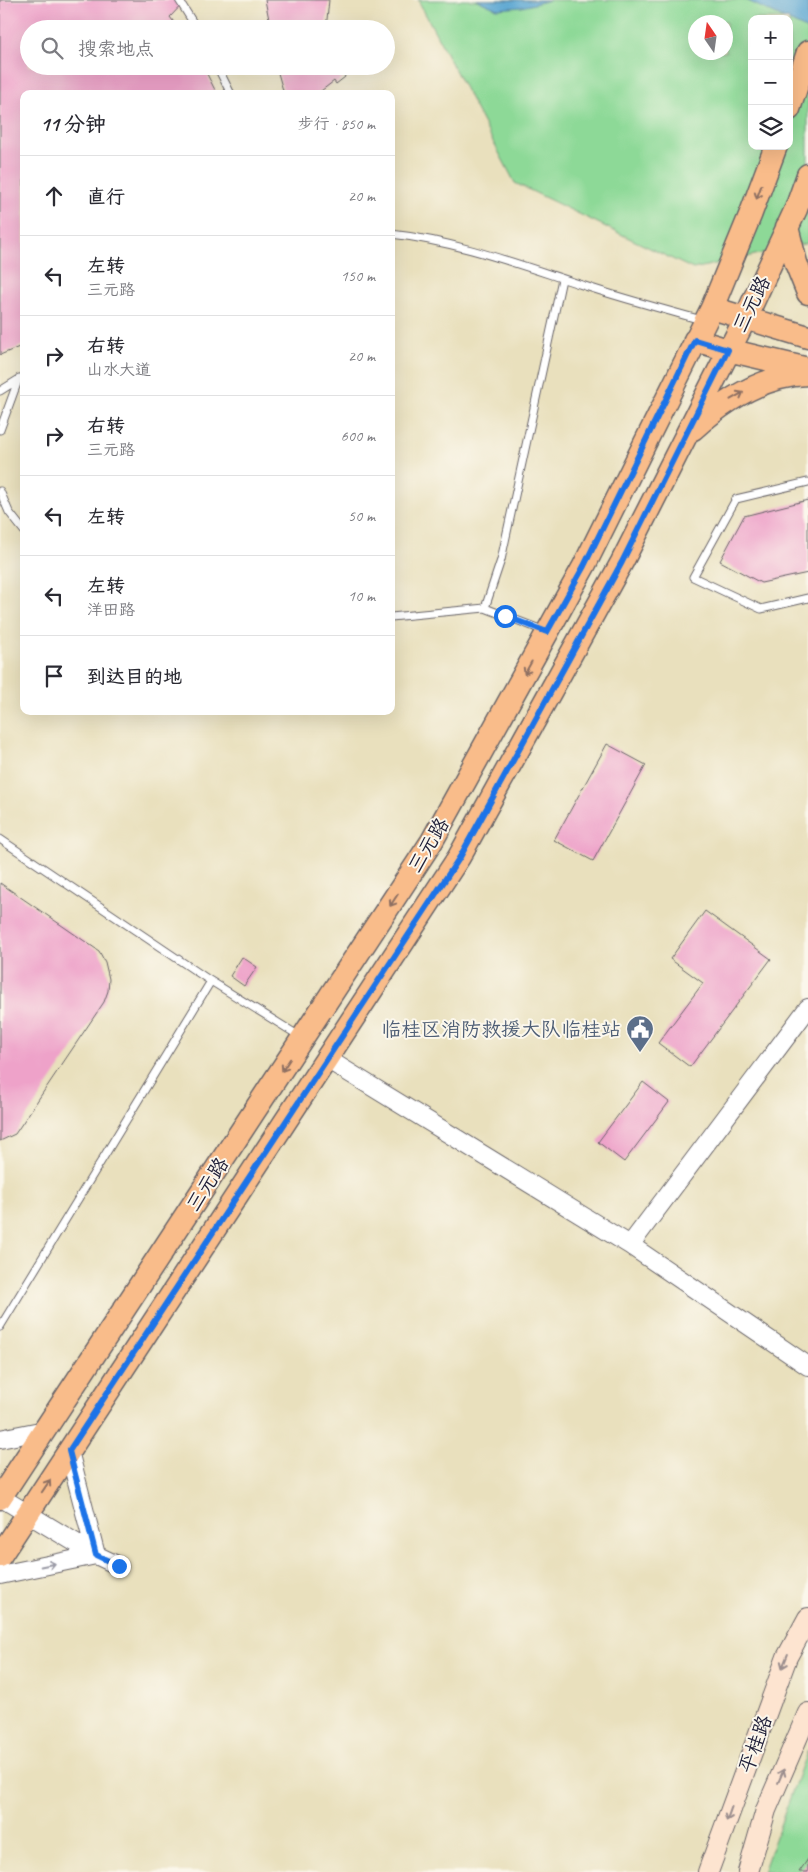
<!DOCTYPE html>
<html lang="zh">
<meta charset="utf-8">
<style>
body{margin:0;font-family:Caveat,"LXGW WenKai TC",sans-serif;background:#f7f7f7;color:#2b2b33}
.controls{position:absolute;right:15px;top:15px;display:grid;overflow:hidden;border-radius:10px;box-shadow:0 5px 20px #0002}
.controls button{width:45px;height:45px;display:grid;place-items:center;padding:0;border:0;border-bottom:1px solid #e1e1e2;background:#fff;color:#2b2b33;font:25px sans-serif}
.compass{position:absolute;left:688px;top:15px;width:45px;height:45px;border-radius:50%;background:#fff;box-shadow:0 5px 20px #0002;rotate:347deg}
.stop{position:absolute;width:15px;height:15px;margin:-11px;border:4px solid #1a73e8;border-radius:50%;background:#fff}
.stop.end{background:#1a73e8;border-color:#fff;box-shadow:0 1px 5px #0008}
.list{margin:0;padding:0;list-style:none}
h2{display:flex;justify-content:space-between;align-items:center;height:65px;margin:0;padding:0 20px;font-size:21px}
h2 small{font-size:16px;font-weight:400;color:#7c7c81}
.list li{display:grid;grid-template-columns:32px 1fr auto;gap:15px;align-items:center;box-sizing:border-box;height:80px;padding:0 20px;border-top:1px solid #e1e1e2}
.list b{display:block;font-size:19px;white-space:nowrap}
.list p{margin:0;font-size:16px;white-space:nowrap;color:#7c7c81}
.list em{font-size:16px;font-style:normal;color:#7c7c81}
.icon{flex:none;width:28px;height:28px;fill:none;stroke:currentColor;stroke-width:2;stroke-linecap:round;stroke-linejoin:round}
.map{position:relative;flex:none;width:808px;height:1872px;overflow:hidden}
.search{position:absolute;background:#fff;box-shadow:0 5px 20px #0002;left:20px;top:20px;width:375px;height:55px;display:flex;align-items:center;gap:12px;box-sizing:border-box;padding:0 18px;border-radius:28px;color:#7c7c81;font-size:19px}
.panel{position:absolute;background:#fff;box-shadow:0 5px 20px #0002;left:20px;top:90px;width:375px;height:625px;border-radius:10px}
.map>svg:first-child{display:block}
.green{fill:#8dd997;stroke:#587e69;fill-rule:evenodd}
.water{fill:#58a5d1;stroke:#3d6486}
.building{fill:#eea2c9}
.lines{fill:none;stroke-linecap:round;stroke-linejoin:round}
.service-casing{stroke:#686468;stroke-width:9}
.tertiary-casing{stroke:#686468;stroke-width:20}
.secondary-casing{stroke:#686468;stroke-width:22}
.primary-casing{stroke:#686468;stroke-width:25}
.service{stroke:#fff;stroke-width:7}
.tertiary{stroke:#fff;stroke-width:18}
.secondary{stroke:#fde4d0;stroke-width:20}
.primary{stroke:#f9bc8a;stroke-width:22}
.oneway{stroke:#8e6f62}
.oneway2{stroke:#9c9ca7}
.oneway3{stroke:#9a8d8d}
.route{stroke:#1a73e8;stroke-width:6}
.labels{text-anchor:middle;stroke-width:4;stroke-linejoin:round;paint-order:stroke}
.street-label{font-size:20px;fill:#22223b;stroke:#fbf7ec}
.service-label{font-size:20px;fill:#4e5e75;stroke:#fbf7ec;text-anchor:end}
</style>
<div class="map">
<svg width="808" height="1872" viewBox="0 0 808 1872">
<rect width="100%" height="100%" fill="#fbf7ec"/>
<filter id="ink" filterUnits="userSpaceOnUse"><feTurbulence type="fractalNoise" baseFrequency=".02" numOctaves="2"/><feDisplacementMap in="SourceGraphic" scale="10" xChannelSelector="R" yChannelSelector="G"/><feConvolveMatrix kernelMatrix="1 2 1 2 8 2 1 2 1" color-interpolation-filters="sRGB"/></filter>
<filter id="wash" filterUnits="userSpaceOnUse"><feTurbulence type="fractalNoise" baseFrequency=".0096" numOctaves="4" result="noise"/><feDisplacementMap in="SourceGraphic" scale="20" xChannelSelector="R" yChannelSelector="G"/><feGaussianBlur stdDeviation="1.12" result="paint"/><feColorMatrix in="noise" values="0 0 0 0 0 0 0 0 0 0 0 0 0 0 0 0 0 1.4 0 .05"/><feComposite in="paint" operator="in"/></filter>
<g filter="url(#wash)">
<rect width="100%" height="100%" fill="#e9e0bd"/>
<path class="green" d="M418,0h390v243l-115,26 -178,-86zM752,19h37v127h-37zM696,22h30v30h-30z
M808,1750v122h-45l39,-107z"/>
<path class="water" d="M477,0h73l-28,7 -25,2z
M746,0h62v30l-19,-9v-2h-4z"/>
<g id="blocks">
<path class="building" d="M0,0h186l-16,17 9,12h-150v37h174l14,28h-193v251l-24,10z
M265,0h64l-3,29h-55z
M276,66h65l4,11 -9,7 -2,-3 -17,13h-33z
M808,500v73l-47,10 -41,-22 24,-45z
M607,744l39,21 -53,96 -39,-21z
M0,883l99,68 6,11 4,17 -1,12 -4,11 -89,132 -15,7z
M705,911l66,48 -81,108 -32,-24 45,-60 -33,-24z
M242,957l15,10 -13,19 -14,-10z
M643,1082l26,20 -45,60 -26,-20z
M808,1859v13h-9z"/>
</g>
</g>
<g filter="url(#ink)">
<use href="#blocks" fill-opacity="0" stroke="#686468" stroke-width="1"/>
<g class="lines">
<g class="service-casing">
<path id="service" d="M179,0l18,29
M217,66l14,28
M391,234c65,7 129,31 191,51 39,13 80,24 120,35
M0,391l24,-15
M0,430l19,-52
M808,482l-72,17 -43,78 68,32 47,-11
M0,491l9,21 15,19
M485,608l16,-48 61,-281
M391,617l94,-9 60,23
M0,839l206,139 95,59
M0,1327l211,-346"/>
</g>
<g class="tertiary-casing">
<path id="tertiary" d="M327,1059l303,186 178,121
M630,1245l178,-237
M0,1439l45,-9
M0,1497l96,58 23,11
M0,1575l96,-20 -27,-104"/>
</g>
<g class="secondary-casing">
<path id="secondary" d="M708,1872l79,-215 21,-39
M748,1872l18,-62 42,-97"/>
</g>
<g class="primary-casing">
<path id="primary" d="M789,109l19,-57
M787,227l9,36 12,30
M712,308l96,29
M695,340l33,10 80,19
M693,429c31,-28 71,-54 115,-55
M0,1498l432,-657 152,-275 128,-258 39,-95 25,-67
M0,1556l459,-699 163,-295 123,-243 51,-110 12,-34"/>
</g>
<use href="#service" class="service"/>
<use href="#tertiary" class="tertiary"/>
<use href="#secondary" class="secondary"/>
<use href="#primary" class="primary"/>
</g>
<defs><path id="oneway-shaft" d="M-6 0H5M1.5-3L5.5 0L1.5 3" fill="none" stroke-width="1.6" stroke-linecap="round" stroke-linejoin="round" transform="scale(1.25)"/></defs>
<g class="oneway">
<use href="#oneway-shaft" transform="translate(759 192) rotate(110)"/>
<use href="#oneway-shaft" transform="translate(737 396) rotate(-29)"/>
<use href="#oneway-shaft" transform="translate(528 668) rotate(119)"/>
<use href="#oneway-shaft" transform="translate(394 900) rotate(123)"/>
<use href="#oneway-shaft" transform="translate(286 1065) rotate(123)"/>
<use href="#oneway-shaft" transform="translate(46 1486) rotate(-56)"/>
</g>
<use class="oneway2" href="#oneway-shaft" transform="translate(48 1565) rotate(-12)"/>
<g class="oneway3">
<use href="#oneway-shaft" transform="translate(785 1661) rotate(112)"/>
<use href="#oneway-shaft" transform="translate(781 1776) rotate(-67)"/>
<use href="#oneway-shaft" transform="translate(729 1814) rotate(110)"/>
</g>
</g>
<g class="lines" filter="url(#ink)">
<path class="route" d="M119,1566l-23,-11 -27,-104 391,-594 162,-295 106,-212 -33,-10 -111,226 -37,66 -42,-16"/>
</g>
<defs>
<g id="civic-pin" transform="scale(1.4375)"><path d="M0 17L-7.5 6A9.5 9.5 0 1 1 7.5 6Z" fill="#5c6f8a" stroke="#fbf7ec"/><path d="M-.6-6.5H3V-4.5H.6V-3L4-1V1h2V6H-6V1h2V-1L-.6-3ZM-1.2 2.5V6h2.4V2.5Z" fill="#fff"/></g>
</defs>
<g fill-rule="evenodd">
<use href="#civic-pin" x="640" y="1029"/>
</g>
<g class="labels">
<g class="street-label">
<text transform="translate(751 304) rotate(-64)" y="7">三元路</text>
<text transform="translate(428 845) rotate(-59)" y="7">三元路</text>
<text transform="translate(207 1184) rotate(-57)" y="7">三元路</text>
<text transform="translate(755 1744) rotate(-70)" y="7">平桂路</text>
</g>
<g class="service-label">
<text x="621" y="1036">临桂区消防救援大队临桂站</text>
</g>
</g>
</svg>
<div class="controls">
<button>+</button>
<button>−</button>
<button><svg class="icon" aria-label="layers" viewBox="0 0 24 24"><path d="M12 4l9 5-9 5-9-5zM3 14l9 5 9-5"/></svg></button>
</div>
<svg class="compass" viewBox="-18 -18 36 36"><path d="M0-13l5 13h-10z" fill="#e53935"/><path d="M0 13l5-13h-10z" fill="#7c7c81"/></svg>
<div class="stop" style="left:505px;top:616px"></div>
<div class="stop end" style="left:119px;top:1566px"></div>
<div class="search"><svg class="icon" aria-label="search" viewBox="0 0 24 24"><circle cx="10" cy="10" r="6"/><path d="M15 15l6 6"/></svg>搜索地点</div>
<section class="panel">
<h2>11 分钟<small>步行 · 850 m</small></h2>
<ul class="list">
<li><svg class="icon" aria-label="ahead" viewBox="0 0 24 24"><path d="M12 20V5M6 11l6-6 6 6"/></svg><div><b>直行</b></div><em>20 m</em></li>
<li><svg class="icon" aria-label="left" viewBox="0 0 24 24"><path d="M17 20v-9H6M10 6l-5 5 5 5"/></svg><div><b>左转</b><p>三元路</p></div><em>150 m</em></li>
<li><svg class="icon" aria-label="right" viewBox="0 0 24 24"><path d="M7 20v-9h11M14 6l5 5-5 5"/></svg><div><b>右转</b><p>山水大道</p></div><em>20 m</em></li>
<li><svg class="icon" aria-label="right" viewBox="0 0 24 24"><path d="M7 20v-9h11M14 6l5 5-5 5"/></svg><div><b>右转</b><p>三元路</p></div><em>600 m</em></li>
<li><svg class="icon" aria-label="left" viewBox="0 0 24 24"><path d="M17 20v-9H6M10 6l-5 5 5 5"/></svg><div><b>左转</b></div><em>50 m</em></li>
<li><svg class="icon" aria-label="left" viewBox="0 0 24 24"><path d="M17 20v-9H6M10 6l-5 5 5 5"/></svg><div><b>左转</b><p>洋田路</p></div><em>10 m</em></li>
<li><svg class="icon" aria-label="arrive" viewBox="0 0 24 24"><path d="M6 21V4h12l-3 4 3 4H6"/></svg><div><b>到达目的地</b></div></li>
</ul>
</section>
</div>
